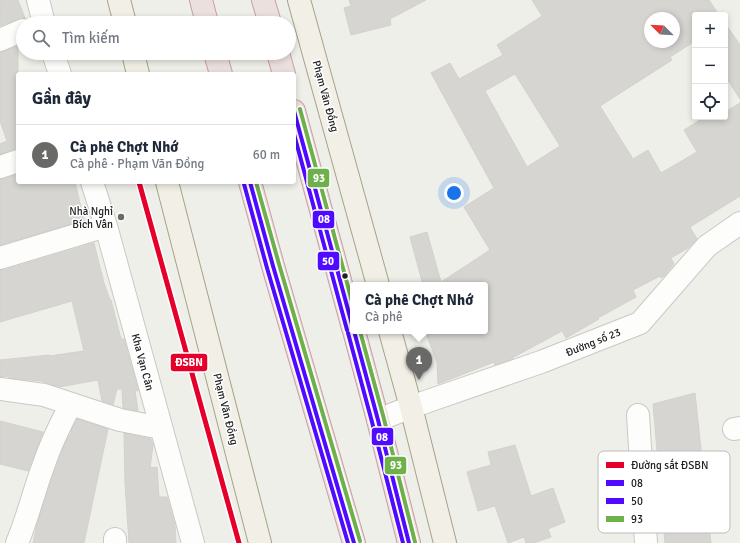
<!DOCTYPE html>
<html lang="vi">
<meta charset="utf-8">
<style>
body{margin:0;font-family:Signika,sans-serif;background:#f2f2f3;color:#1f2937}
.controls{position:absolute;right:12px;top:12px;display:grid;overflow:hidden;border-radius:4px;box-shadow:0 2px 6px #0003}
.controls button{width:36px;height:36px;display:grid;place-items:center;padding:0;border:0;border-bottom:1px solid #e0e1e3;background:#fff;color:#1f2937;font:20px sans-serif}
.compass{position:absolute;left:644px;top:12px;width:36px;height:36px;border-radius:50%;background:#fff;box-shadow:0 2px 6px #0003;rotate:294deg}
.you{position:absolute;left:454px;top:193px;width:14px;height:14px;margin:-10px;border:3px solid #fff;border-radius:50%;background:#1a73e8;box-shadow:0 0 0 6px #1a73e833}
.badge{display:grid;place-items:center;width:26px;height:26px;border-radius:50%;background:#696967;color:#fff;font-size:13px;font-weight:700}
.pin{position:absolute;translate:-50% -33px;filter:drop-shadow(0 1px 2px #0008)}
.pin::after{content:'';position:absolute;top:21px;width:14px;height:12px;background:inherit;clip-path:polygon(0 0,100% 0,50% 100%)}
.popup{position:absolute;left:350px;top:282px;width:138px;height:52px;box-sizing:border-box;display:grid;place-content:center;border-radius:4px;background:#fff;filter:drop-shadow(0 1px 3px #0005);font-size:13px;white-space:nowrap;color:#747a83}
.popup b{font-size:15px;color:#1f2937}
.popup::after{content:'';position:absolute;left:50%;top:100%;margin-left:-8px;border:8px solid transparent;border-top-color:#fff}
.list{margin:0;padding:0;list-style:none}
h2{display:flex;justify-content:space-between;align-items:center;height:52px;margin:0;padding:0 16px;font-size:17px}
h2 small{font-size:13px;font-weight:400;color:#747a83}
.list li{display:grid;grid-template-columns:26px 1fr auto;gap:12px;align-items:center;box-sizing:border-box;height:60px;padding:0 16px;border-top:1px solid #e0e1e3}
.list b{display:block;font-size:15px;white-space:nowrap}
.list p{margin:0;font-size:13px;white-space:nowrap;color:#747a83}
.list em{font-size:13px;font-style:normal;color:#747a83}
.icon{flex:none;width:22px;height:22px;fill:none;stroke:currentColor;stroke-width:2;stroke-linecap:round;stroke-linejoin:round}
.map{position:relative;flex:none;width:740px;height:543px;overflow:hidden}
.search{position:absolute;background:#fff;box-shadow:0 2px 6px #0003;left:16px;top:16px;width:280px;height:44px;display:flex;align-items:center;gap:10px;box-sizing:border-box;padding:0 14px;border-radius:22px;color:#747a83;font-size:15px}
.panel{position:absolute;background:#fff;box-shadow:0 2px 6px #0003;left:16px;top:72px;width:280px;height:112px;border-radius:4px}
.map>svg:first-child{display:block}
.building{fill:#d6d5d1;stroke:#d3d1cb;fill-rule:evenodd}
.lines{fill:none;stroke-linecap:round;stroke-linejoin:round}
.minor-casing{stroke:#c8c8c6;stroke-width:24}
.major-casing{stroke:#a6a386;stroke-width:24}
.highway-casing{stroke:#c79fa3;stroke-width:24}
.minor{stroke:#fdfdfc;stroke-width:22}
.major{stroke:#f2f0e6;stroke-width:22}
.highway{stroke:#ece0df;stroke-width:22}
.bus-1-casing{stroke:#fff;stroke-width:7}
.bus-2-casing{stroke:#fff;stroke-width:7}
.bus-3-casing{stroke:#fff;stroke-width:7}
.bus-1{stroke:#4f0aff;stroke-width:4}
.bus-2{stroke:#4f0aff;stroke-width:4}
.bus-3{stroke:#6eb049;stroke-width:4}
.rail-1-casing{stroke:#fff;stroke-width:8}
.rail-1{stroke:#e4002b;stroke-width:5}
.poi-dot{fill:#696967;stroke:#fff;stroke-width:1.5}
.bus-dot{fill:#212121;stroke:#fff;stroke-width:1.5}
.labels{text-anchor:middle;stroke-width:3;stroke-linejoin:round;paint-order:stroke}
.street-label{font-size:11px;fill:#212121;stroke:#fff}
.poi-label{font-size:11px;fill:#212121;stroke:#fff;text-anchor:end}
.key{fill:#fff;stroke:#bcbcbc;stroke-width:1}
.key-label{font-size:11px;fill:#212121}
.line-badge{stroke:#fff;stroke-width:1.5}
.badge-label{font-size:11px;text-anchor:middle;font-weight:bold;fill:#fff}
</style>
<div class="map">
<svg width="740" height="543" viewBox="0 0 740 543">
<rect width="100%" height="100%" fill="#efefea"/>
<path class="building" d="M0,0h18l7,18 -7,1 -18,7z
M349,0h77l-36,19 1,6 -40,10 -7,-27 7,-2z
M532,0h177l10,15h-24v26l-25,16 2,3 -72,46 33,53 15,-9 13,23 36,-21 -13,-22 21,-13h20v-5l15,-9v93l-50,31 7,12 -9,9 -17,10 3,6 -10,12 -3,2 -1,-2 -27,14 3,7 -38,21 1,1 -33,19 -4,-7 -50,27 1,1 -18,6 -1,-3 -56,22 -1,-22 -12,-31h60v-18l3,-3 -3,-8v-17h-62l-13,-48 17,-5 14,50 49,-32 -26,-43 30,-19 -63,-115 19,-10 9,16 44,-24 -6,-10 45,-29zM650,18h24v24h-24zM515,74l45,72 -33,21 -42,-76z
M725,23l15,22v54l-15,-23z
M18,46v103h-4l-14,5v-10l7,-3 -7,-20v-69l5,-1z
M18,174v8h57l9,38 -84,25v-66h4z
M94,243l10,40 6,17h1l10,39h3l13,48 1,4 -3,-1 3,21 -15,-3 -1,-19h-5l-4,16 -11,-4 -4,-21 -39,7v-1h-3l-15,-5 -32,-3v-2l-9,1v-17l49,-5v1l35,-5 -12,-50 -72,21v-52h4z
M695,393l16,150h-46l-12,-139z
M77,419l31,10 -24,114h-51l4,-19 15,-46 12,-32 6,-12 1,1v-4z
M0,421l43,11 -15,39 -28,-7z
M124,433l27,6 2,6 -3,23 7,-1 2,30h8l8,28 1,18h-47l-4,-59z
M515,445l16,51 22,-8 12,34 -17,7 3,8 -17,6h-8l-2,-6 -16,6 -13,-37 -17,5 -11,-39 24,-7 -3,-13z"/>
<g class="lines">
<g class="minor-casing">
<path id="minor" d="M38,0l6,23
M0,40l23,-10
M53,53l7,21
M0,167l18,-6
M92,182l14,44 87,317
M0,258l106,-32
M0,389l44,6 76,25 41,8
M638,415l8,128
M378,420l33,-13 130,-45 99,-39 67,-77 33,-23
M734,429l6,-1
M115,539v4
M17,543c11,-26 17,-53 27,-79 7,-21 17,-41 27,-60"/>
</g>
<g class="major-casing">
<path id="major" d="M119,0l6,23
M299,0l79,285
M133,53l5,21
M167,182l93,361
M390,331l21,76 34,136"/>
</g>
<g class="highway-casing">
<path id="highway" d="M201,0l6,23
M263,0l7,23
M215,53l6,21
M278,53l6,21
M294,111l59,217
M250,182l23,84 81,277
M354,331l24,89 31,123"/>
</g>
<use href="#minor" class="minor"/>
<use href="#major" class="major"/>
<use href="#highway" class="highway"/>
<g class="bus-1-casing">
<path id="bus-1" d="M294,111l59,217
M250,182l23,84 81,277
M354,331l24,89 31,123"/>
</g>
<g class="bus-2-casing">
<path id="bus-2" d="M294,134l53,196
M244,184l23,84 81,275
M348,333l24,89 31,121"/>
</g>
<g class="bus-3-casing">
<path id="bus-3" d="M300,109l53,196
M256,182l23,82 81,277
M360,331l24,88 31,123"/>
</g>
<use href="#bus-1" class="bus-1"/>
<use href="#bus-2" class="bus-2"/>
<use href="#bus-3" class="bus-3"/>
<g class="rail-1-casing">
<path id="rail-1" d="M139,182l100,361"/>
</g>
<use href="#rail-1" class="rail-1"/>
</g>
<circle class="poi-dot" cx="121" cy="217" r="4"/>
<circle class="bus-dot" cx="345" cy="276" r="3.5"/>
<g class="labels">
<g class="street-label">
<text transform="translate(326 96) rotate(75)" y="4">Phạm Văn Đồng</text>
<text transform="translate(593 342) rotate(-22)" y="4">Đường số 23</text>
<text transform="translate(143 362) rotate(75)" y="4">Kha Vạn Cân</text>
<text transform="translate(226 409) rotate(76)" y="4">Phạm Văn Đồng</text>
</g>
<g class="poi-label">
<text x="113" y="215">Nhà Nghỉ<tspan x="113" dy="13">Bích Vân</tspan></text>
</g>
</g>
<rect x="598" y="451" width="132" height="82" rx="6" class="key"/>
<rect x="606" y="462" width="18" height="6" fill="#e4002b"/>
<rect x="606" y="480" width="18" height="6" fill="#4f0aff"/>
<rect x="606" y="498" width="18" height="6" fill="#4f0aff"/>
<rect x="606" y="516" width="18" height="6" fill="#6eb049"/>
<g class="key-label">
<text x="631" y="469">Đường sắt ĐSBN</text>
<text x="631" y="487">08</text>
<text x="631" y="505">50</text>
<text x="631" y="523">93</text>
</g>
<g class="line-badge">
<rect x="307" y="168" width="23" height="20" rx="4" fill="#6eb049"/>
<rect x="312" y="210" width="23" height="19" rx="4" fill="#4f0aff"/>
<rect x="317" y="251" width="23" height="20" rx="4" fill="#4f0aff"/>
<rect x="170" y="353" width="38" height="19" rx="4" fill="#e4002b"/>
<rect x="371" y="427" width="23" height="19" rx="4" fill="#4f0aff"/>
<rect x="384" y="456" width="23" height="19" rx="4" fill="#6eb049"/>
</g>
<g class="badge-label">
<text x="319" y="182">93</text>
<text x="324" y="223">08</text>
<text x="328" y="265">50</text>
<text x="189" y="366">ĐSBN</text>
<text x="382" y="441">08</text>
<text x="396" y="469">93</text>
</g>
</svg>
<div class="controls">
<button>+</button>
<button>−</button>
<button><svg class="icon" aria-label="locate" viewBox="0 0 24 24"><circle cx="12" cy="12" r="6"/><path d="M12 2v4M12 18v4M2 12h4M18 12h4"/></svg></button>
</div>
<svg class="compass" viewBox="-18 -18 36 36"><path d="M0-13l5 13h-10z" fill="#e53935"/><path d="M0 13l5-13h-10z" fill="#747a83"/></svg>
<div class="you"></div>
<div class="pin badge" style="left:419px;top:380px">1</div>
<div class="popup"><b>Cà phê Chợt Nhớ</b>Cà phê</div>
<div class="search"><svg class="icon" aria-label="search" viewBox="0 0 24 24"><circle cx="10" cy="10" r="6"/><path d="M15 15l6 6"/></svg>Tìm kiếm</div>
<section class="panel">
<h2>Gần đây<small></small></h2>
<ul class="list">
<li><span class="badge">1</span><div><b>Cà phê Chợt Nhớ</b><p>Cà phê · Phạm Văn Đồng</p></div><em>60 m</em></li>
</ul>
</section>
</div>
